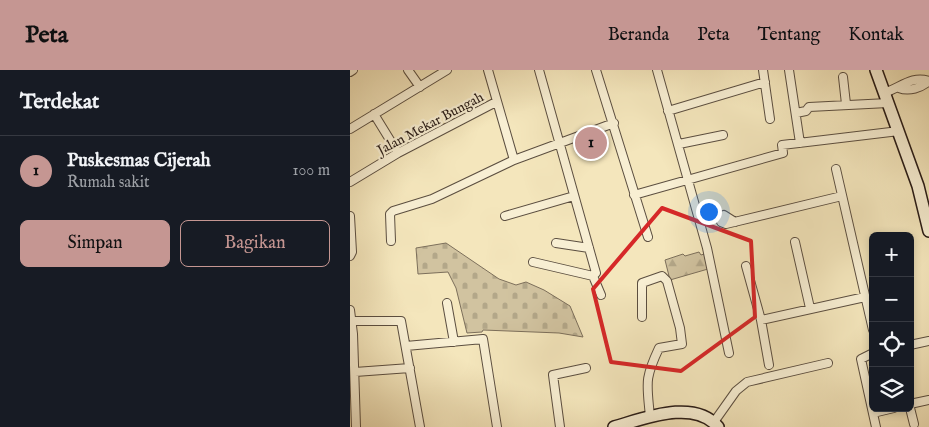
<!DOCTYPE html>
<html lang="id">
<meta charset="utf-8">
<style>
body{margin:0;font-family:"IM FELL English",serif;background:#20242c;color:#f1f3f6}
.controls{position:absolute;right:15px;bottom:15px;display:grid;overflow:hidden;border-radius:8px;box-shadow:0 2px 8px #0003}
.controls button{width:45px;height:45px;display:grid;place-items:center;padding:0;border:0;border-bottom:1px solid #363941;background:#171b24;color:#f1f3f6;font:25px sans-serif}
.you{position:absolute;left:358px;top:141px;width:18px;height:18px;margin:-12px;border:4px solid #fff;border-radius:50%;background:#1a73e8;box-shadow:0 0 0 8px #1a73e833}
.badge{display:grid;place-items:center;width:32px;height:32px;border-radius:50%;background:#c59692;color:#111;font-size:16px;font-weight:700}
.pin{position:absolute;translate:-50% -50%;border:2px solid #fff;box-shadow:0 1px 5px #0006}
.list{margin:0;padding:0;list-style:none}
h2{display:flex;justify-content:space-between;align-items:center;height:65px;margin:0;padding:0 20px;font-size:21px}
h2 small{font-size:16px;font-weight:400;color:#9ea1a6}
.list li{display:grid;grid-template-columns:32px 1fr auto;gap:15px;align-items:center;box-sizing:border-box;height:70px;padding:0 20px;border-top:1px solid #363941}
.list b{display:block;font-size:19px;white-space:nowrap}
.list p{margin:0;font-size:16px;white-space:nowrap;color:#9ea1a6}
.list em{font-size:16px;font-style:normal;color:#9ea1a6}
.actions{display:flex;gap:10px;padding:15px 20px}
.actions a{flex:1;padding:11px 0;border:1px solid #c59692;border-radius:8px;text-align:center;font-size:18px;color:#c59692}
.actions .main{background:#c59692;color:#111}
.icon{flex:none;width:28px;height:28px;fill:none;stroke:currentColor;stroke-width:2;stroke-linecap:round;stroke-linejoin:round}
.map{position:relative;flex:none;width:579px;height:357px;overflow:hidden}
header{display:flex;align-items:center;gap:30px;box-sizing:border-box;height:70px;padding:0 25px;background:#c59692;color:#111}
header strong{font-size:24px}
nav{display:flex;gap:28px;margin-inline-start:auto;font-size:18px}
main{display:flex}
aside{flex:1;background:#171b24}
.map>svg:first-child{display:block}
.forest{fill:url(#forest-firs);stroke:#7c6f5b}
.cemetery{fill:url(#cemetery-stones);stroke:#7c6f5b}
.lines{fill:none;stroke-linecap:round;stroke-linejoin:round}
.minor-casing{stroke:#5b4e40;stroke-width:10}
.secondary-casing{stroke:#281b16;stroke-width:14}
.minor{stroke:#f8efd3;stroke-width:8}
.secondary{stroke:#f8efd3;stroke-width:11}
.marked{fill:none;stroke:#d62828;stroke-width:4;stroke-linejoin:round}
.labels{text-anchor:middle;stroke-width:4.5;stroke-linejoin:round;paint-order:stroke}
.street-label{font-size:14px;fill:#281b16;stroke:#f8efd3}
</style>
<header>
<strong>Peta</strong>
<nav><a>Beranda</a><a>Peta</a><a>Tentang</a><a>Kontak</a></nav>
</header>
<main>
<aside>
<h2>Terdekat<small></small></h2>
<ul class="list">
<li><span class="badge">1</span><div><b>Puskesmas Cijerah</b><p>Rumah sakit</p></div><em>100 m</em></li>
</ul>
<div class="actions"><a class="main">Simpan</a><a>Bagikan</a></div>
</aside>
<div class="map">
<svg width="579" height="357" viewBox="0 0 579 357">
<defs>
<pattern id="forest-firs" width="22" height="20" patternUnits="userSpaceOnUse" patternTransform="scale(1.25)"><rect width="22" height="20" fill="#d1c3a0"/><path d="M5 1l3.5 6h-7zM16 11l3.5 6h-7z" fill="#b3a789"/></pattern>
<pattern id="cemetery-stones" width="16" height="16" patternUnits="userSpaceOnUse" patternTransform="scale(1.25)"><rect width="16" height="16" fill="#d1c3a0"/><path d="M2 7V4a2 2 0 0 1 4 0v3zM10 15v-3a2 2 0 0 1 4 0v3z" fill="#b3a789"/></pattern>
</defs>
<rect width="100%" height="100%" fill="#f4e6bc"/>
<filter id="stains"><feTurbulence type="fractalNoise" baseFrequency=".004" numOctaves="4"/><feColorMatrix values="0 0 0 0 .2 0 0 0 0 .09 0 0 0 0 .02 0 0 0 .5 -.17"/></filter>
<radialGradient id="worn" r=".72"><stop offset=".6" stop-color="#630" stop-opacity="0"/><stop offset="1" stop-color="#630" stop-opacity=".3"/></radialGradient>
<path class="forest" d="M349,182l2,3 3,-1 4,15 -38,11 -5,-20 18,-6 2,2z"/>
<path class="cemetery" d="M96,173l53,36 17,6 10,-3 18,8 26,16 13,31 -24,-4 -76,-3 -1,2 -15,1 -11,-45 -8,-16 -30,2 -2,-26z"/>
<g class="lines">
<g class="minor-casing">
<path id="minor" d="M58,0l12,17
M138,0l26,90
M246,0l52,167
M307,0l50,178 22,105
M413,0l7,49
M439,0l11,73
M0,2l3,-2
M493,7l3,27
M549,18c10,4 22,0 30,-7
M534,23c16,-5 28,-18 45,-12
M318,41l97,-29
M446,43l10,-2 3,-4 79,-4
M24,44l24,39
M0,59l97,-59
M329,74l44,-9
M486,99l37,161
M0,112l48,-29 98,-51
M284,125l149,-42 -1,-8 117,-14
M0,146l2,36 -2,4
M155,146l69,-20
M385,152l-11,-7 -4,4 1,3 5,2 116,-28
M41,171l-1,-27 3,-3 39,-12 82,-39 100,-37
M445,172l15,66
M206,173l33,5
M183,192l60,14 3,-3 -57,-203
M396,196l15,54 8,45
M243,206l8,19
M97,233l7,39
M0,240l3,24 3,93
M292,247v-34l20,-7 5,5 13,47 2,16 -23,4c-15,32 -12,35 -9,69
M411,250l104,-23
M2,251h49l19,106
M560,275l19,-4
M56,276l77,-7 14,88
M523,283l-12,6 15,68
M5,302l55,-4
M560,334l19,-4
M560,338l4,16
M523,343l21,-5
M364,352l22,-31 11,-9 81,-19
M210,357l-7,-52 33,-7"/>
</g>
<g class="secondary-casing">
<path id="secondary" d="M526,0l42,116 11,45
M264,357c29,-8 80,-29 104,0"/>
</g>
<use href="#minor" class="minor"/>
<use href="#secondary" class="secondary"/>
</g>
<path class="marked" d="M312,138l89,33 4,76 -74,54 -70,-9 -18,-73z"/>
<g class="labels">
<g class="street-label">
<text transform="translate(80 53) rotate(-28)" y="5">Jalan Mekar Bungah</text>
</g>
</g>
<rect width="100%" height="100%" filter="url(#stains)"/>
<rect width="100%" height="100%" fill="url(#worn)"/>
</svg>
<div class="controls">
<button>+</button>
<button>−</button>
<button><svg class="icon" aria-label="locate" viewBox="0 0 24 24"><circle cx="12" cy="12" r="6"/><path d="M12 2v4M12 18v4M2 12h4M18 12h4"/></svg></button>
<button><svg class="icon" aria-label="layers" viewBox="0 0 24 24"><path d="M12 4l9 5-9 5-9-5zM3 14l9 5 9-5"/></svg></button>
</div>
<div class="you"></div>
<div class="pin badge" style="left:241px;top:73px">1</div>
</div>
</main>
